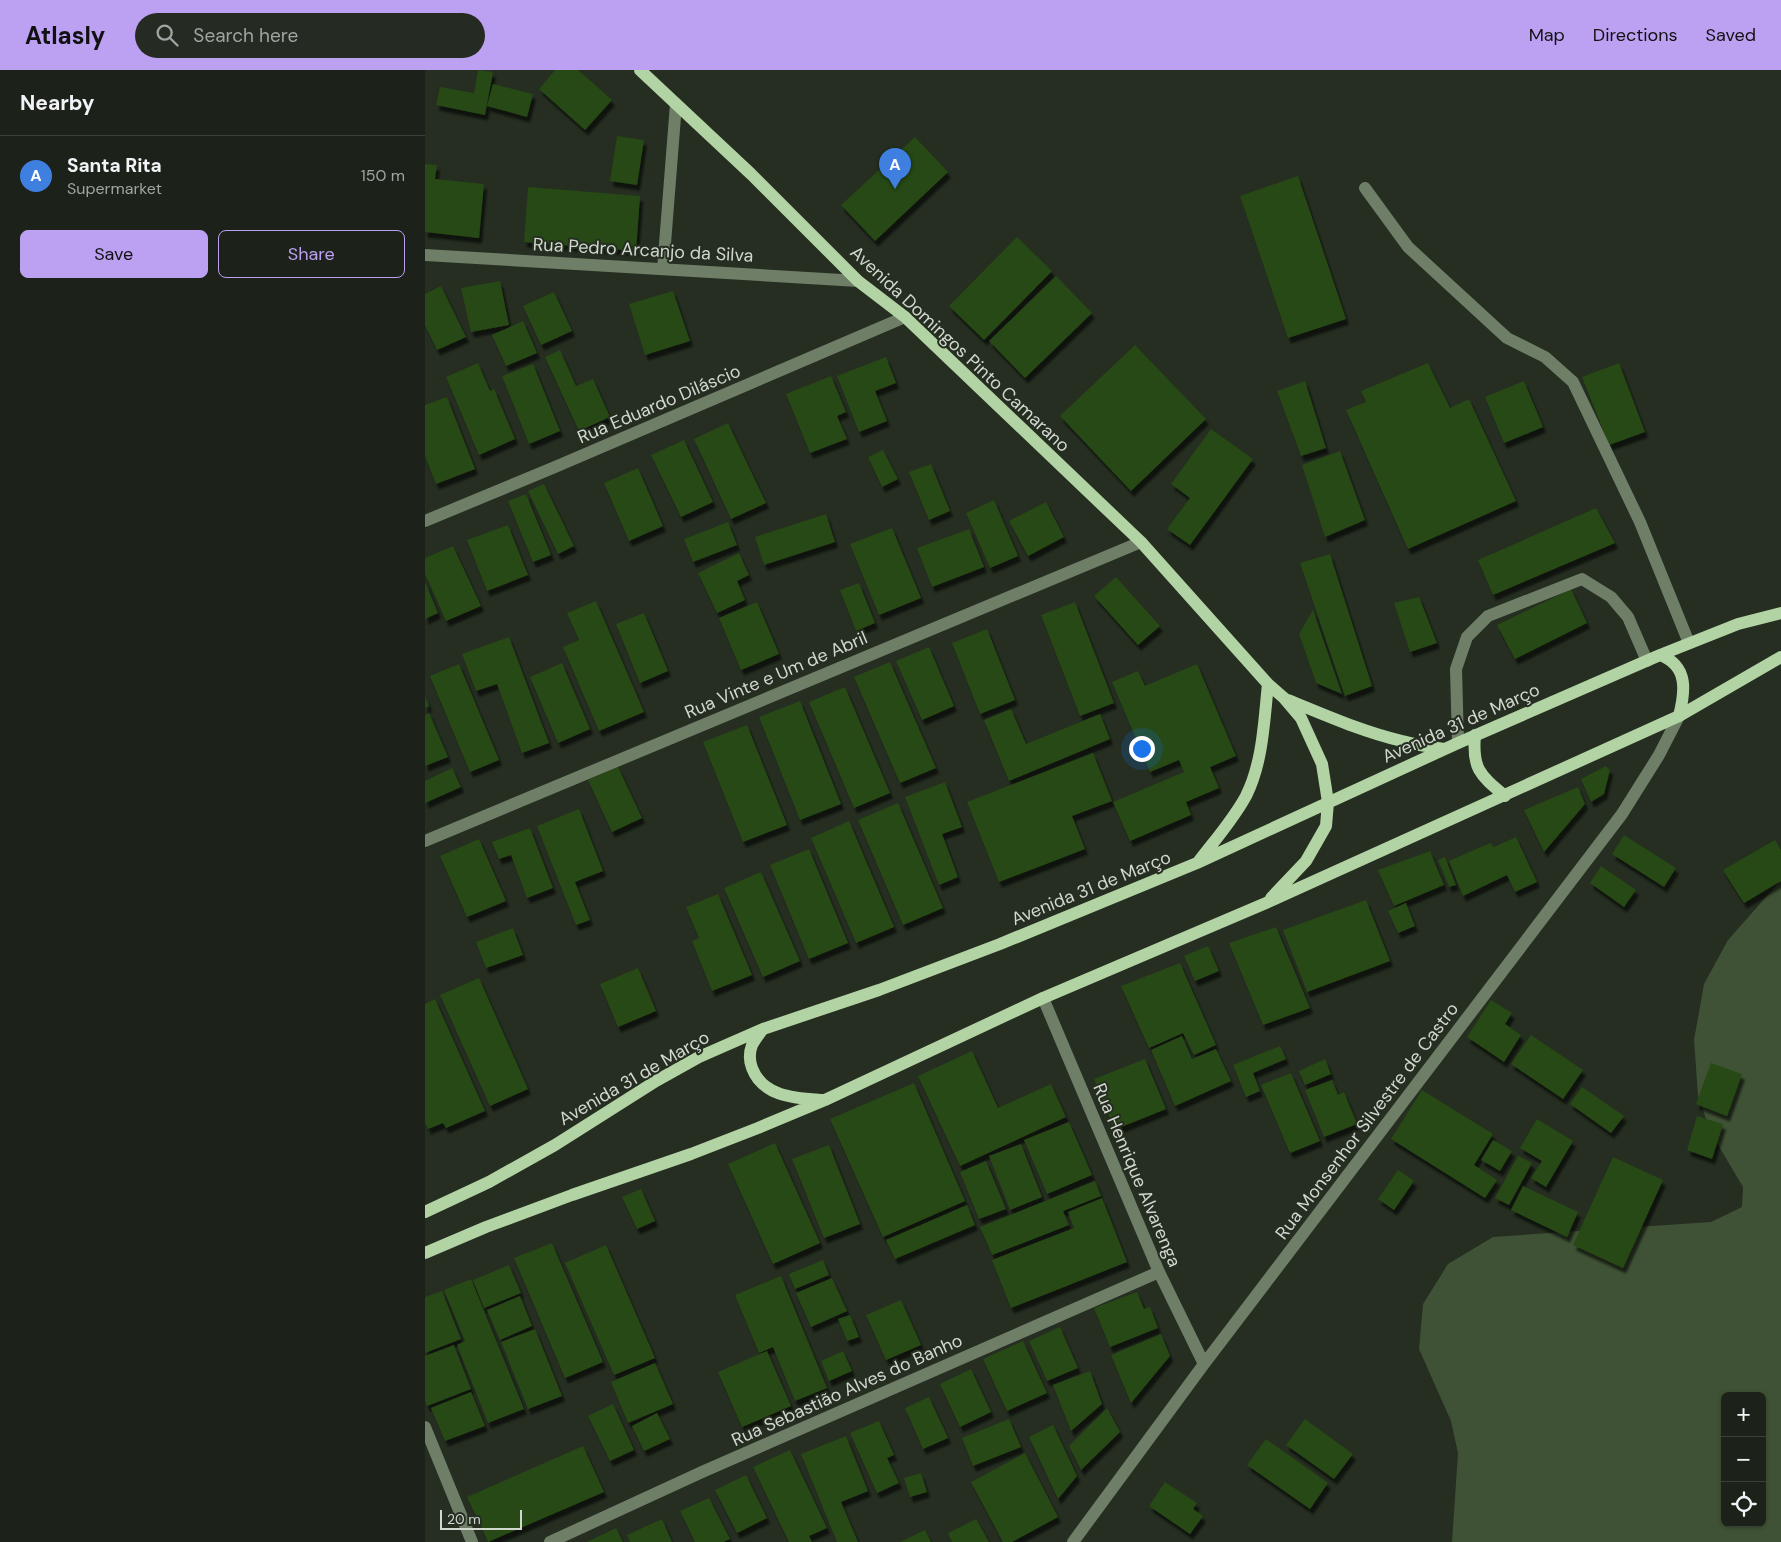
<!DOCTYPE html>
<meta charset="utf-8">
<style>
body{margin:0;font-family:"DM Sans",sans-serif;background:#252a22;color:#f1f3f6}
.controls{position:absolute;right:15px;bottom:15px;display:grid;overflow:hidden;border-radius:8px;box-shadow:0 1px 4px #0004}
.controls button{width:45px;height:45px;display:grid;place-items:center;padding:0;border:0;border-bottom:1px solid #3a3f38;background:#1c2219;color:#f1f3f6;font:25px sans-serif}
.scale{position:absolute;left:15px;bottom:12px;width:82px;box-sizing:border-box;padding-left:5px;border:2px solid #d1d7cf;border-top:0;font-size:14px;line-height:18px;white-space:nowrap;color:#d1d7cf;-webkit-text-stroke:4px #252e21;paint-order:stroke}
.you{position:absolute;left:716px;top:678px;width:18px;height:18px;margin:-12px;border:4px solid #fff;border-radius:50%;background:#1a73e8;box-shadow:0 0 0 8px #1a73e833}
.badge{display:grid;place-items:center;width:32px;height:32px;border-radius:50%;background:#bca0f2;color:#fff;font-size:16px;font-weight:700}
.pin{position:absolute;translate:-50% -41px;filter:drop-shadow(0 1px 2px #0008)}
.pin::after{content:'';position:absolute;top:26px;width:18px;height:15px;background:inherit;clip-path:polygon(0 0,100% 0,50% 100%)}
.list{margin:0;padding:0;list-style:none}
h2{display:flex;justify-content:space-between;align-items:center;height:65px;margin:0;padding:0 20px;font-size:21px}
h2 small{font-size:16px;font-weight:400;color:#a0a4a2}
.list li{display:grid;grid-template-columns:32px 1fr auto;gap:15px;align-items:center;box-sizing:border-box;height:80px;padding:0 20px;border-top:1px solid #3a3f38}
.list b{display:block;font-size:19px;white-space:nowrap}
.list p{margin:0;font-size:16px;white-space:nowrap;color:#a0a4a2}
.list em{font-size:16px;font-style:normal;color:#a0a4a2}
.actions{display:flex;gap:10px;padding:15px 20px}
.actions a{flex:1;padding:11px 0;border:1px solid #bca0f2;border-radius:8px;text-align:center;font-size:18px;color:#bca0f2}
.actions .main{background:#bca0f2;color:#111}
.icon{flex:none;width:28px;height:28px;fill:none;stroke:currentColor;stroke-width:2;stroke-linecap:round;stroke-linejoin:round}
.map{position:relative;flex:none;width:1356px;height:1472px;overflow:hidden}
header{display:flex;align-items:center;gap:30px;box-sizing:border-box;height:70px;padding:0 25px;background:#bca0f2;color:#111}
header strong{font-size:24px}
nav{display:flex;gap:28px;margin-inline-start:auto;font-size:18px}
.search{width:350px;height:45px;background:#252a22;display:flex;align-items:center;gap:12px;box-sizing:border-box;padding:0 18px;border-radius:28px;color:#a0a4a2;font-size:19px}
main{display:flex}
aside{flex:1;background:#1c2219}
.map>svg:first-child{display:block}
.green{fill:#3f5235;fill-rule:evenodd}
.building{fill:#274814;filter:url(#shadow)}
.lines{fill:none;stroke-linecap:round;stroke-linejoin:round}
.minor{stroke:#6f7e67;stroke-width:12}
.major{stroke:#b2d3a3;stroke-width:12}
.labels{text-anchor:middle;stroke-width:4;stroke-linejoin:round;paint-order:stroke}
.street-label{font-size:18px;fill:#d1d7cf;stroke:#252e21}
</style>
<header>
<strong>Atlasly</strong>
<div class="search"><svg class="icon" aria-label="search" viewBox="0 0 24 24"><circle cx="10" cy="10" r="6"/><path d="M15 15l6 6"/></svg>Search here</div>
<nav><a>Map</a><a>Directions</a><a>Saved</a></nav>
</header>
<main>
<aside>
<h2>Nearby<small></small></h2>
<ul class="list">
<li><span class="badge" style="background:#3f7fe0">A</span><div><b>Santa Rita</b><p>Supermarket</p></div><em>150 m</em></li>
</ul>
<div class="actions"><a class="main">Save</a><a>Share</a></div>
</aside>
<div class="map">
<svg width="1356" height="1472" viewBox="0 0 1356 1472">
<defs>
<filter id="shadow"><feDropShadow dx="3" dy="5.5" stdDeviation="1" flood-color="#0009"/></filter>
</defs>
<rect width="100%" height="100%" fill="#252e21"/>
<path class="green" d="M1356,810v662h-329l6,-89 -7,-32 -32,-72 4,-45 25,-40 45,-27 218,-15 31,-15 1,-20 -32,-54 -13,-37 -4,-56 10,-56 24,-44zM1300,1326h37v127h-37z"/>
<path class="building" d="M53,0l15,2 -8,43 -49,-10 4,-18 34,6z
M130,0h23l34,30 -27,30 -46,-41z
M68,14l40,10 -6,23 -40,-11z
M192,66l27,4 -7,45 -27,-4z
M490,67l33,35 -73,69 -34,-36z
M0,94l12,1 -2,14 49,5 -5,54 -54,-6z
M873,106l48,143 -58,19 -48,-142z
M103,117l112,9 -4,55 -112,-9z
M592,167l35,34 -68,69 -35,-34z
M631,206l36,37 -67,65 -36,-37z
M75,211l9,44 -38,7 -10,-44z
M16,216l25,51 -29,13 -12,-25v-31z
M248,221l17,50 -45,14 -16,-51z
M129,222l18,39 -31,14 -18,-39z
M98,251l14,32 -31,13 -14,-31z
M710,275l71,74 -75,72 -71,-75z
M135,280l16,36 17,-7 17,38 -31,14 -34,-74z
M461,287l10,26 -21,8 12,30 -28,11 -22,-56z
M53,293l12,28 4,-2 21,50 -36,16 -33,-78z
M1003,293l22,45 19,-9 47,102 -108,48 -62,-139 20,-8 -5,-11z
M1194,293l26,69 -36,13 -27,-68z
M108,294l27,67 -31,13 -27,-68z
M406,306l15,36 -9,4 10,23 -37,14 -24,-59z
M880,311l21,67 -25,8 -24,-65z
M1099,311l19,46 -39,16 -19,-46z
M22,327l28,72 -39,15 -11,-28v-51z
M303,353l38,80 -35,16 -37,-80z
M786,359l42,30 -63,86 -23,-16 23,-31 -19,-14z
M259,370l29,62 -32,15 -30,-62z
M458,380l15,29 -16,8 -14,-30z
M915,381l25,69 -40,17 -23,-72z
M506,394l19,47 -21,9 -20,-48z
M213,398l25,58 -34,15 -25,-58z
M119,414l30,62 -16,8 -30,-63z
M101,424l25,61 -18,7 -25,-61z
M569,430l24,56 -28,12 -24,-55z
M621,432l18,35 -36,19 -19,-35z
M1171,438l19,35 -122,52 -15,-35z
M401,444l9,28 -71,23 -9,-28z
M303,452l9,23 -44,17 -9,-23z
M83,455l20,50 -41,16 -20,-51z
M467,458l29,70 -42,17 -29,-71z
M544,459l15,38 -52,20 -15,-39z
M28,476l28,60 -35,15 -21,-47v-16z
M314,483l10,22 -12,6 8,19 -28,13 -19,-40z
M905,484l42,132 -27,10 -45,-133z
M691,507l44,49 -22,19 -44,-49z
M0,512l13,31 -13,6z
M434,513l16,40 -19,8 -16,-41z
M1146,519l16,34 -72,36 -18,-34z
M994,527l18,46 -27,9 -16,-49z
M171,531l48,111 -45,19 -36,-84 16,-7 -12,-27z
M332,532l22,52 -38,16 -22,-52z
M650,532l39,101 -34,13 -39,-101z
M888,540l29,84 -26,-11 -17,-49z
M219,543l24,58 -28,12 -24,-59z
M562,559l28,71 -35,14 -28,-71z
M84,567l40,106 -27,10 -25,-69 -21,7 -14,-37z
M504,577l25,59 -32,14 -26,-59z
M465,592l46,106 -36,15 -46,-106z
M137,593l28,66 -32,14 -28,-66z
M34,594l40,96 -29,12 -40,-96z
M772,594l39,92 -26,11 9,21 -33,14 5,13 -61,26 -17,-39 71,-30 -5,-12 -29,12 -38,-90 26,-11 7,15z
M420,617l45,106 -36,15 -45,-106z
M0,626l4,10 -4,2z
M375,631l41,103 -41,16 -41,-103z
M586,639l15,35 74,-30 10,25 -101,42 -25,-61z
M4,643l19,44 -23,9v-51z
M322,655l40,100 -44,17 -40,-100z
M668,683l19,48 -40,15 13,33 -86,33 -32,-80z
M1181,696l4,4 -6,24 -13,8 -10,-23z
M193,697l24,51 -30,14 -24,-52z
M27,698l9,19 -36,16v-22z
M520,712l17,45 -20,7 16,43 -19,8 -34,-88z
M1153,717l7,17 -41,48 -20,-42z
M473,733l45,105 -40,17 -45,-105z
M154,739l24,62 -28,11 15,38 -14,5 -39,-99z
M424,751l45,106 -38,16 -45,-105z
M105,758l23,60 -26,10 -16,-43 -12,4 -7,-17z
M1199,765l52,33 -12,19 -52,-33z
M1091,767l21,45 -22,10 -8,-17 -44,21 -14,-35 41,-18 4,4z
M54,769l27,62 -39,16 -27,-61z
M1350,770l6,10v31l-37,22 -21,-33z
M384,779l39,94 -39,16 -39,-94z
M1005,781l14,34 -50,21 -16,-36z
M1020,787l11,28 -7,2 -11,-27z
M1176,796l35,24 -12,17 -34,-24z
M336,802l39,89 -37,16 -39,-89z
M293,824l34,81 -40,16 -20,-50 7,-3 -13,-31z
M941,830l24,61 -83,31 -24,-62z
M981,833l9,23 -17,7 -10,-22z
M851,857l34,81 -47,17 -34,-82z
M88,858l10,27 -37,13 -10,-26z
M783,876l11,25 -24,10 -11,-25z
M755,893l36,82 -22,10 -11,-22 -34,15 -28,-62z
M213,898l18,43 -38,16 -18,-43z
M54,908l49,111 -38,17 -50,-111z
M10,929l50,112 -39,17 -3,-5 -15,6 -3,-7v-118z
M1066,930l21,13 -7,11 16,11 -17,27 -37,-25z
M1106,965l52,35 -20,29 -52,-35z
M757,966l10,23 24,-10 15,32 -56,25 -24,-56z
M855,976l6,13 -33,14 7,18 -14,6 -13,-32z
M547,981l26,57 53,-24 15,33 -106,49 -42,-90z
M720,989l21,50 -52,21 -20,-51z
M900,989l6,15 -26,11 -6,-14z
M1286,993l31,11 -15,42 -31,-12z
M866,1003l29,68 -30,12 -29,-68z
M907,1010l6,15 6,-3 13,32 -33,13 -19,-47z
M489,1013l51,118 -82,36 -53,-118z
M1157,1017l42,29 -13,17 -41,-29z
M997,1020l71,44 -19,31 23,15 -12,18 -94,-59z
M1272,1046l26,8 -11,35 -25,-9z
M1112,1049l36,22 -27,46 -15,-9 11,-17 -22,-13z
M644,1052l23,53 -45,19 -23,-54z
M1068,1070l19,11 -12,20 -19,-11z
M350,1073l45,100 -47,21 -45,-100z
M596,1074l21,53 -32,13 -21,-54z
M404,1075l31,79 -36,14 -32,-79z
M1093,1086l14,7 -23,42 -14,-7z
M1188,1087l50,23 -40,88 -50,-23z
M561,1091l20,48 -27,10 -19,-47z
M973,1100l16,11 -20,29 -16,-11z
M670,1111l6,15 -38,15 6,14 -77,30 -12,-28z
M1098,1116l55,26 -11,25 -56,-27z
M216,1119l14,32 -18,8 -15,-32z
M677,1128l25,64 -116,46 -19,-48 82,-32 -6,-16z
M542,1135l8,20 -80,34 -9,-19z
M127,1173l51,119 -38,16 -51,-120z
M181,1175l49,113 -41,17 -49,-112z
M398,1190l6,15 -34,14 -6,-15z
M84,1195l12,28 -37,15 -11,-28z
M356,1206l46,112 -32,13 -22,-54 -14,6 -24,-58z
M407,1208l15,33 -36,16 -15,-34z
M46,1209l53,130 -36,14 -31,-78 8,-4 -21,-51z
M17,1221l19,48 -36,14v-56z
M712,1222l7,17 6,-2 8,21 -48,19 -16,-39z
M95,1226l12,30 -32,14 -13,-30z
M476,1230l20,45 -35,15 -20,-45z
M425,1245l9,22 -12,4 -9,-22z
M635,1257l18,41 -31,13 -18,-40z
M110,1259l27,67 -34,13 -27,-67z
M736,1264l9,22 -39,47 -20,-48z
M598,1271l24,52 -40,18 -24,-52z
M29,1275l17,44 -44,17 -2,-5v-45z
M342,1281l24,55 -49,21 -24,-55z
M418,1281l9,20 -23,10 -8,-20z
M230,1293l18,41 -45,19 -17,-41z
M546,1299l20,43 -31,15 -20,-43z
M665,1301l12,33 -31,27 -18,-46z
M46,1322l14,34 -40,15 -14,-33z
M504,1327l19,41 -25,11 -18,-41z
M188,1334l21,46 -24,11 -22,-45z
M682,1338l13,24 -39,38 -12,-24z
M232,1343l13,26 -26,12 -12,-25z
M584,1349l12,28 -48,19 -11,-28z
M880,1349l48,35 -19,25 -48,-34z
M454,1351l15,34 -7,3 12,25 -22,10 -27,-60z
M628,1355l24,51 -19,23 -29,-62z
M421,1366l22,55 -27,11 17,40h-21l-36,-88z
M841,1369l62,44 -18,26 -63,-44z
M158,1376l21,46 -116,50 -21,-45z
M365,1380l37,78 -18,8 3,6h-23l-36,-75z
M600,1383l33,64 -46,25h-9l-32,-60z
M496,1403l6,19 -17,5 -6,-19z
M321,1405l21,43 -30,15 -22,-43z
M740,1412l32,21 -4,6 10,7 -13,18 -41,-28z
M284,1428l21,41 -7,3h-28l-15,-31z
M237,1449l10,23h-42l-3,-7z
M551,1449l13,23h-37l-4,-9z
M191,1458l7,14h-36z
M500,1460l6,12h-31z"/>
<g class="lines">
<path class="minor" d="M940,118l43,59 99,91 38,19 28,25 67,140 49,121
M0,185l433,26
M238,199l13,-165
M0,451l130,-54 350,-150
M1033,673l-2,-74 11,-32 21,-21 94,-37 29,18 17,20 19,44
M0,771l716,-299
M618,928l116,274 45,92
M0,1357l47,115
M125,1472l152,-70 457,-200
M648,1472l131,-178 418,-550 37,-59 20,-39"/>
<path class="major" d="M215,0l111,104 107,107 47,36 236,225 127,142 16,14 17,20 21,46 6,38 -2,24 -20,35 -35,37
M1235,585c29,11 25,37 19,61
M863,630c37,15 75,32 114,41 14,4 29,6 43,8
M1050,665c-3,34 5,40 30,61
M774,791c16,-21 34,-41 47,-65 17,-34 18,-75 22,-112
M338,959c-4,5 -8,11 -11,16 -3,8 -3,15 0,23 11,29 43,30 70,32
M0,1142l64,-30 66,-37 101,-64 43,-24 64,-28 116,-39 121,-46 197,-81 261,-120 202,-88 78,-31 43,-11
M0,1183l61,-26 86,-32 119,-41 67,-26 67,-28 218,-102 223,-95 413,-187 102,-59"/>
</g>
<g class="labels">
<g class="street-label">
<text transform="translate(218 180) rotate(3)" y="6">Rua Pedro Arcanjo da Silva</text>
<text transform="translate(535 279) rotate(43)" y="6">Avenida Domingos Pinto Camarano</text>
<text transform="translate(234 334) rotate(-23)" y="6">Rua Eduardo Diláscio</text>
<text transform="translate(351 605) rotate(-23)" y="6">Rua Vinte e Um de Abril</text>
<text transform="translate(1036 653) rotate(-24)" y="6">Avenida 31 de Março</text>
<text transform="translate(666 818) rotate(-22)" y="6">Avenida 31 de Março</text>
<text transform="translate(209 1008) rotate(-30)" y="6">Avenida 31 de Março</text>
<text transform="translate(942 1051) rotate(-53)" y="6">Rua Monsenhor Silvestre de Castro</text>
<text transform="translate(712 1105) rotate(67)" y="6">Rua Henrique Alvarenga</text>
<text transform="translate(422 1320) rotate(-24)" y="6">Rua Sebastião Alves do Banho</text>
</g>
</g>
</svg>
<div class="controls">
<button>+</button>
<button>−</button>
<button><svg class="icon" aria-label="locate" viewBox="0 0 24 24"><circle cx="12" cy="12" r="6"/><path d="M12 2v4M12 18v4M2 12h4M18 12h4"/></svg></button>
</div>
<div class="scale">20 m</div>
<div class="you"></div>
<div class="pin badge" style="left:470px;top:119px;background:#3f7fe0">A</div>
</div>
</main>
